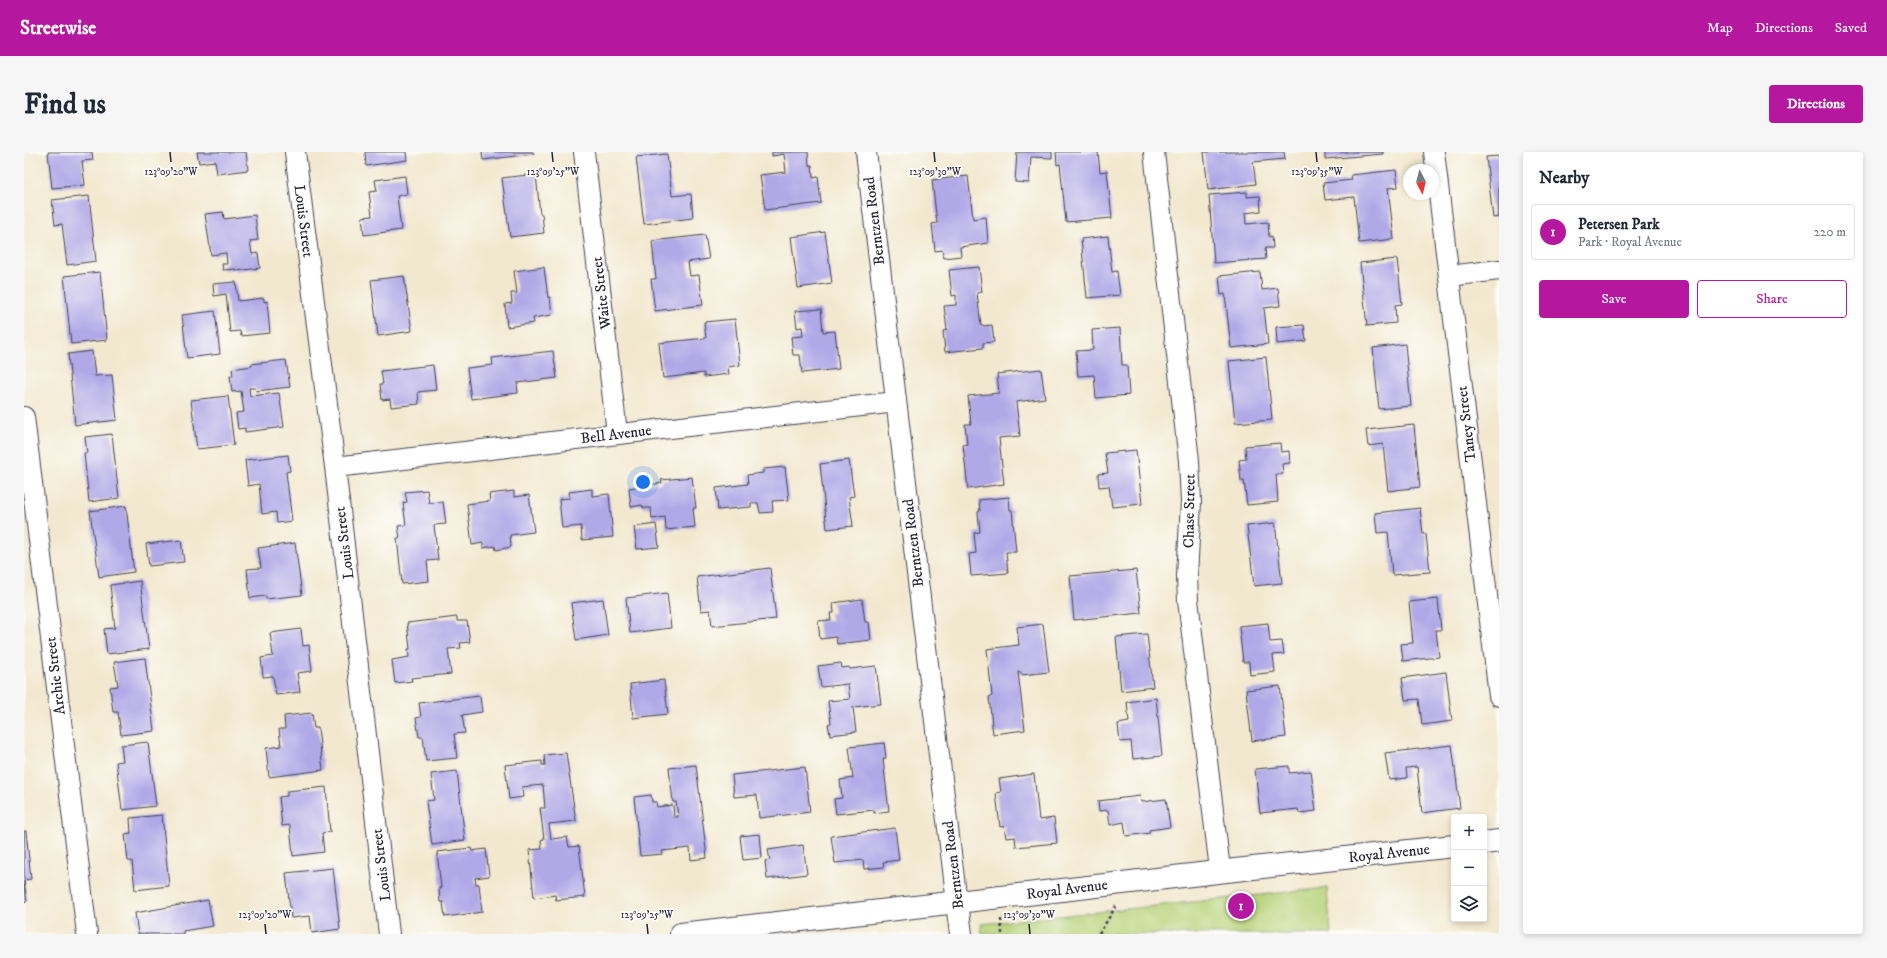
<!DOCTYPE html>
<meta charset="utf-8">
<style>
body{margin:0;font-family:"IM FELL DW Pica",serif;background:#f6f6f7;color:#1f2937}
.controls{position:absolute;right:12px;bottom:12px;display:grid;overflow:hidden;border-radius:4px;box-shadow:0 2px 6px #0003}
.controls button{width:36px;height:36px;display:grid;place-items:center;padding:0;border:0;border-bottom:1px solid #e0e1e3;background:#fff;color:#1f2937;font:20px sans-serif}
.compass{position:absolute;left:1379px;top:12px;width:36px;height:36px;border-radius:50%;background:#fff;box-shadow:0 2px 6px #0003;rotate:173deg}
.you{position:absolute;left:619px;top:330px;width:14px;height:14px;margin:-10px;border:3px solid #fff;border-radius:50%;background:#1a73e8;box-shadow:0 0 0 6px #1a73e833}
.badge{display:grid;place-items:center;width:26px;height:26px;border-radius:50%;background:#b5179e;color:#fff;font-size:13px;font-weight:700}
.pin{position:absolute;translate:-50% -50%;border:2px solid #fff;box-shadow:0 1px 4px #0006}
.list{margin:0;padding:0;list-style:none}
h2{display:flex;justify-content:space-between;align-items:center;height:52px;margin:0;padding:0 16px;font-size:17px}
h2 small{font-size:13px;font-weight:400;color:#747a83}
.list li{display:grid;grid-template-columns:26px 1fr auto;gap:12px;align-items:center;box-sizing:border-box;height:56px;margin:0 8px 8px;padding:0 8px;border:1px solid #e0e1e3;border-radius:4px}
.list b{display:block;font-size:15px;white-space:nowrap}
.list p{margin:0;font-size:13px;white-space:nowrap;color:#747a83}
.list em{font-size:13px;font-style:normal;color:#747a83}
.actions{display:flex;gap:8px;padding:12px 16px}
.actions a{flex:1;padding:9px 0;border:1px solid #b5179e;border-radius:4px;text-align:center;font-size:14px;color:#b5179e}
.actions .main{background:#b5179e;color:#fff}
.icon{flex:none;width:22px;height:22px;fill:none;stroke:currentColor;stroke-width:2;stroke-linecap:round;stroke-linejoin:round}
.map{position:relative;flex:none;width:1475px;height:782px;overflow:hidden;border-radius:4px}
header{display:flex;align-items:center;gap:24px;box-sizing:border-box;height:56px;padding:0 20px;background:#b5179e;color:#fff}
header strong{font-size:19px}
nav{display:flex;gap:22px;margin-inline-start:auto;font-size:14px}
.intro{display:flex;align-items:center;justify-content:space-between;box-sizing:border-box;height:96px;padding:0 24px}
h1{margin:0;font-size:28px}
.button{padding:10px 18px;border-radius:4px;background:#b5179e;color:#fff;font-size:14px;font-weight:700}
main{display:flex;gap:24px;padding:0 24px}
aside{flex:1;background:#fff;border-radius:4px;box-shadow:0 2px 6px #0003}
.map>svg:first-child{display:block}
.green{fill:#b7d37a;stroke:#6c7a5a}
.building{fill:#b0a8e7}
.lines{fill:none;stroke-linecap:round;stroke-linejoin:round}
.minor-casing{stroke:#414051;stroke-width:22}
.tertiary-casing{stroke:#414051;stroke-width:24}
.path{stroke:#414051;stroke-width:2.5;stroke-dasharray:3 3;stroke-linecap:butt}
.minor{stroke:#fff;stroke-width:20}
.tertiary{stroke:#fff;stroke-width:22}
.ticks{fill:none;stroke:#22223b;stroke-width:1.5}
.labels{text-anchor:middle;stroke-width:3.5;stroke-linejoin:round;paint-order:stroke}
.street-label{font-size:15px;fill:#22223b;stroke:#fdfcf7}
.ticks-label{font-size:10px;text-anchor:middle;fill:#22223b;stroke:#fdfcf7;stroke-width:3.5;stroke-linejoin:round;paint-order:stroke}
</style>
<header>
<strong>Streetwise</strong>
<nav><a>Map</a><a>Directions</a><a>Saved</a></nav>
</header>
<div class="intro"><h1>Find us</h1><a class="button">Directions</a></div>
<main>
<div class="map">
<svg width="1475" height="782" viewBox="0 0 1475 782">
<rect width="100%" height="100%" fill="#fdfcf7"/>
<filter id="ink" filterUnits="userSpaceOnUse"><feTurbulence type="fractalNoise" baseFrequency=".025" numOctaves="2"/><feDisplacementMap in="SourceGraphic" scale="8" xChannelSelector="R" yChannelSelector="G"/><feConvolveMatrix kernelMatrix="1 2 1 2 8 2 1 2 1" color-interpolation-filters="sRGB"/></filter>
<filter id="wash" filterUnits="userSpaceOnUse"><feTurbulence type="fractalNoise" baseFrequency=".012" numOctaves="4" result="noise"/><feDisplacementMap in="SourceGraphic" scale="16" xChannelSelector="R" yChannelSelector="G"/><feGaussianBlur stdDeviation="0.9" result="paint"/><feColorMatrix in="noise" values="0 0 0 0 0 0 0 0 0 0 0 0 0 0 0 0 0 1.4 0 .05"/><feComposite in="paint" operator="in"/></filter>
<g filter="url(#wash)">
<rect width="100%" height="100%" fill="#f2e8cf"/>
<path class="green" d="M1303,736l4,46h-349l-1,-10z"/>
<g id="blocks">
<path class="building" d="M24,0h44l1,8 -11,1 3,24 -33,3z
M173,0h49l2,18 -31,4 -2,-13 -16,2z
M341,0h41l1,8 -41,6z
M458,0h51l1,2 -51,6z
M748,0h36l1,13h3l1,13 5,-1 3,26 -56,7 -5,-35 26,-3 -2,-18 -12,2z
M993,0h35v6l-21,-1 -2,26 -14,-1z
M1032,0h42l2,20 7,-1 5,47 -46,4 -6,-58 -3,1z
M1180,0h80l1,7 -32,3 3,22 -48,6z
M1301,0h58v2l-58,5z
M643,2l5,42 19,-2 2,24 -49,6 -8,-67z
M1475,4v61l-6,1 -7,-61z
M1372,18l2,17 -10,1 6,51 -35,4 -5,-46 -29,3 -2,-17 29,-3 -1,-5z
M512,22l4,40h2l2,19 -34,4 -8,-59z
M381,24l2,18 -10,2 4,34 -37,5 -2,-18 10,-1 -3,-24 8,-1 -2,-11z
M944,24l5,43 13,-2 2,26 -28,4 1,9 -17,2 -2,-8 -7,1 -3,-27 5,-1 -5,-43z
M1223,40v5l13,-1 1,15 -16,2 1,11 22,-2 1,15 3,-1 1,12h-8l1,11 -52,4 -5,-68z
M65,44l7,65 -29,4 -5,-41 -7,1 -3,-25z
M199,60l1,7 31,-4 3,25 -8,1 2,13 6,-1 2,15 -24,3v-2l-13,1 -1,-6h5l-1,-11 -15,2 -6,-41z
M801,80l7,51 -34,5 -7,-51z
M681,83l4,24 -21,3 2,14 9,-1 4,30 -48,6 -4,-32h5l-4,-38z
M1084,84l4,36 5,-1 3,24 -33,3 -6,-59z
M1373,107l5,45 -7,1 1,18 -29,3 -7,-63z
M520,115l4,31 2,-1 2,18 -19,3 1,5 -27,4 -2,-23 7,-1 -1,-10h6l-3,-22z
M955,115l3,25 -5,1 4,33 11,-1 2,17 -11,1v5l-38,4 -2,-21 4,-1 -3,-24 12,-1v-10l-4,1 -3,-26z
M76,120l7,68 -36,4 -7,-68z
M1236,120l2,18 16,-2 2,18 -16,2 4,36 -37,4 -6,-54 -4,1 -2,-19z
M380,124l8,55 -34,5 -7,-56z
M212,130l2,19 26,-3v4l3,-1 3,32 -29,3 -1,-5 -10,1 -4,-38 -12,2 -1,-12z
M797,157l2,23 12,-1 4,38 -37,4 -2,-18h-7l-2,-18 12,-1 -1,-9 -5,1 -2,-17z
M191,159l5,43 -33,4 -5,-43z
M711,167l5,46 -12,2 1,7 -25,3v-4l-41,5 -4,-35 47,-5 -2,-16z
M1280,173l2,16 -29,3 -1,-17z
M1096,176l2,37h5l2,30 -33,3 -2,-23 -16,1 -2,-25 17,-1 -1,-20z
M1381,192l6,62 -32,3 -6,-61z
M68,199l3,25 17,-1 5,45 -42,5 -7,-71z
M529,199l4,27 -40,5 1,10 -47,6 -4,-31 26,-3 -1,-7z
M1242,205l6,63 -37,3 -6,-62z
M262,208l4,27 -34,4 -1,-3h-6l1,8 29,-3 5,34 -39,5v-4l-7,1 -2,-16 8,-1 -3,-21 -9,1 -2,-16h3l-1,-7 20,-3 -1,-2z
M409,213l3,25 -18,2 1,12 -28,3 -1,-8 -8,1 -2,-16h3l-2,-13z
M1017,217l4,29 -29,4 4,34 -21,2 5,46 -36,5 -5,-44 4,-1 -2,-20h6l-3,-28 31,-3 -2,-19z
M204,244l6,49 -37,4 -6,-49z
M1390,273l6,62 -32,4 -5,-47 -15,2 -2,-16z
M88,282l7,64 -30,4 -5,-49h3l-2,-16z
M1256,291l1,9 8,-1 1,12 -8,1 1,10h-7l2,28 -31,3 -3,-24h-3l-2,-21 7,-1 -1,-13z
M1112,298l6,54 -30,3 -3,-21 -10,1 -1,-13 10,-1 -3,-20z
M264,303l2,16 -4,1 6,49 -15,2 -1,-11 -14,2 -3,-30 -11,2 -3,-26z
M825,308l5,36 -5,1 4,29 -26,3 -7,-65z
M761,315l4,33 -17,1 1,11 -13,1 -2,-10h-7v4l-33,3 -2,-22 32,-4 -1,-9 16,-2v-4z
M668,325l4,31h-3l2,19 -29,3 -1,-13 -13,2 -1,-11h-8l-1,-3 -11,2 -2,-19 33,-5 -1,-3z
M568,337v7l17,-2 4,43 -31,3 -1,-14 -19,2 -3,-29 11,-1 -1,-6z
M403,338l2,13 14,-1 3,22 -12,1 4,35 -11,1 2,20 -27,3 -5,-46h3l-2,-12 8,-1 -3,-22 4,-1 -2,-10z
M490,339v6l15,-2 5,37 -24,3 1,12 -15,3 -1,-4 -12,2v-5l-11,2 -5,-41 23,-3 -1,-7z
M985,345l1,13h2l4,42h-10l2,21 -37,3 -2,-22 7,-1 -2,-20 6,-1 -2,-20 2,-1 -1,-11z
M102,354l8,66 -35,5 -9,-66z
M1396,356l3,26h3l4,38 -38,3 -4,-43 -11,1 -2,-20z
M1251,371l7,60 -28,3 -7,-60z
M632,372l3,23 -22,2 -3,-22z
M157,388l3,22 -35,4 -3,-22z
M271,391l7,52 -36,4v-3l-16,2 -3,-29 14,-1 -3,-20z
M746,416l6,51 -64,7 -2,-16 -9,1 -4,-34z
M1112,418l5,43 -67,7 -4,-44z
M116,429l9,68 -42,5 -3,-25 11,-1 -5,-43z
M643,441l4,35 -41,5 -4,-35z
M579,447l5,36 -32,5 -5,-37z
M838,447l3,23h4l2,18 -34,4 -1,-7 -16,2 -2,-18 13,-1 -1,-7h4l-1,-10z
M1414,447l3,31h-5l3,27 -36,4 -2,-17 12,-1 -4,-41z
M433,465v4h10l3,21 -10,1 1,5 -13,1 3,25 -40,4 1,3 -17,2 -3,-23 17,-3 -1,-8h2l-3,-26z
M1244,471l2,19 12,-1 2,13 -11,1 2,17 -25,3 -1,-13h-6l-4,-36z
M1019,472l6,48 -28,3v-3h-3l7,58 -32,4 -4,-37 3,-1 -5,-47 32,-4 -2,-18z
M277,477l2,17 6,-1 3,26 -15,2 3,19 -24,3 -3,-19 -10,1 -2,-19 12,-2 -3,-23z
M1123,482l6,53 -32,4 -5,-54z
M121,506l9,73 -33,4 -3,-23h-5l-3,-25 8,-1 -4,-24z
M817,511l1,5 7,-1 1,2 26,-3 5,38 -28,3 3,25 -26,3 -2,-11 3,-1 -3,-22 22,-2 -2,-15 -27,3 -3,-21z
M1422,520l6,49 -30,4 -3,-26 -14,1 -3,-22z
M640,528l4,34 -35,4 -3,-34z
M1256,534l6,51 -34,4 -6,-51z
M456,544l2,16 -20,3 3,18 -11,1 3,24 -31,3 -3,-24h-4l-3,-19 5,-1 -2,-14z
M1132,546l6,58 -29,3 -2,-18 -11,1 -2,-18 11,-2 -2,-20z
M288,561l2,15h4l5,42 -54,7 -3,-29 15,-2 -2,-17h6l-1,-13z
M124,590l8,64 -34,4 -6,-48 7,-1 -2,-16z
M860,591l2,15 -3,1 6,52 -15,2v-3l-38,4 -2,-15 8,-1 -2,-18 13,-2 -4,-31z
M1428,593l8,63 -38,5 -5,-46 -11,1 1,10 -18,2 -4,-27z
M542,601l10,68 -27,3 2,15 16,-2 2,10 10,-1 6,51 -29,3 -1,-5 -21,3 -5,-48 13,-1 -1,-9 3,-1 -4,-31h5l-2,-23 -21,2 1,10 -14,2 -4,-34 37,-4v4h3l-1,-10z
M672,613l11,93 -16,2 -1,-12 -28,3 1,3 -23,2 -6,-59 17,-2 1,7h4l1,5 16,-2 1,12h4l-2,-15h-3l-4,-34z
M1265,614v7l22,-2 5,40 -17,2 -1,-4 -38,4 -5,-44z
M781,615l5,45 -51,6 -2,-23 -23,2 -2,-22z
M433,619l8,69 -33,5 -6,-44 8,-1 -3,-26z
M1010,622l5,46 15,-2 3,25 -41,4 -1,-10 -9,1 -2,-12 -4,1 -4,-34 5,-1 -2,-13z
M302,635l4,45 -8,1 2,19 -31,4 -3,-31 -8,1 -3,-29 8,-1v-5z
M1116,644l1,6 25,-3 4,28 -21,3 1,3 -24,3 -2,-14 -14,3 -2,-15 -9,1 -1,-10z
M138,663l7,71 -34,4 -3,-29h-4l-3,-27 6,-1 -1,-15z
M871,676l4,32 -16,2 1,5 -20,2 -1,-9 -28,3 -4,-27z
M0,679h2l5,48 -7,1z
M736,682l2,24 -19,2 -3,-24z
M779,693l4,29 -40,5 -2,-18 5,-1 -2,-10z
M447,696l1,3 14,-2 3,27 -14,2 1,6h3l3,28 -37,5 -2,-15h-3l-1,-14h2l-4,-36z
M309,716l7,61 -28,4 -2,-17 -19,2 -5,-45z
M0,729l3,20 -3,1z
M184,748l5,26 -30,5v3h-45l-3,-21z"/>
</g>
</g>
<g filter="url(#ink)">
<use href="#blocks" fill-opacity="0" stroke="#414051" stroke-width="1"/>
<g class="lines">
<g class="minor-casing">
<path id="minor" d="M271,0l40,315 54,467
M560,0l33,281
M842,0l91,751
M1130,0l35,309 2,41 -4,74 1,24 32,270
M1410,0l65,544
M1425,124l50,-6
M0,265l63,517
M311,315l561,-65"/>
</g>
<g class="tertiary-casing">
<path id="tertiary" d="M1460,691l15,-2
M933,751l4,31
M657,782c257,-29 515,-61 773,-88"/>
</g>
<path class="path" d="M977,767l1,15
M1075,782l17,-28"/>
<use href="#minor" class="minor"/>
<use href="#tertiary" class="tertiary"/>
</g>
</g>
<path class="ticks" d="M146,0l1,10M528,0l1,10M910,0l1,10M1292,0l1,10M241,772l1,10M623,772l1,10M1005,772l1,10"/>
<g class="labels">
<g class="street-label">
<text transform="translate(280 69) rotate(83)" y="5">Louis Street</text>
<text transform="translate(850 69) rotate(-97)" y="5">Berntzen Road</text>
<text transform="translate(577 141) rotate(-97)" y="5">Waite Street</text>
<text transform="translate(1442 272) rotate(-97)" y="5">Taney Street</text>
<text transform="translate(592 282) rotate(-7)" y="5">Bell Avenue</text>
<text transform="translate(1165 359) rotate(-89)" y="5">Chase Street</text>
<text transform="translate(320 391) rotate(-97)" y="5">Louis Street</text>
<text transform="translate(889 391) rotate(-97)" y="5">Berntzen Road</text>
<text transform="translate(31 524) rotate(-97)" y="5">Archie Street</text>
<text transform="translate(1365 701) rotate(-6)" y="5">Royal Avenue</text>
<text transform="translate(357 713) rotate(-97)" y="5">Louis Street</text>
<text transform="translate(929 713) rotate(-97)" y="5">Berntzen Road</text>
<text transform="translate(1043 737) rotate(-7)" y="5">Royal Avenue</text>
</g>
</g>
<g class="ticks-label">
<text x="147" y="23">123°09'20"W</text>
<text x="529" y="23">123°09'25"W</text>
<text x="911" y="23">123°09'30"W</text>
<text x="1293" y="23">123°09'35"W</text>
<text x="241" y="766">123°09'20"W</text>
<text x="623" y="766">123°09'25"W</text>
<text x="1005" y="766">123°09'30"W</text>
</g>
</svg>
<div class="controls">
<button>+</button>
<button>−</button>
<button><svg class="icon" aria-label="layers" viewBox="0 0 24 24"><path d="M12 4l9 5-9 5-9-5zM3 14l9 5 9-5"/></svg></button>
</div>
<svg class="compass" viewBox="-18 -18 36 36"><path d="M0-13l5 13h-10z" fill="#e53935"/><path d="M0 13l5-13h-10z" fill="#747a83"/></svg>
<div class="you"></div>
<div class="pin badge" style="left:1217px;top:754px">1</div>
</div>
<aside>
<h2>Nearby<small></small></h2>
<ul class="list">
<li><span class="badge">1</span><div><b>Petersen Park</b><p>Park · Royal Avenue</p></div><em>220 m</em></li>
</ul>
<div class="actions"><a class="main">Save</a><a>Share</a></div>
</aside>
</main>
